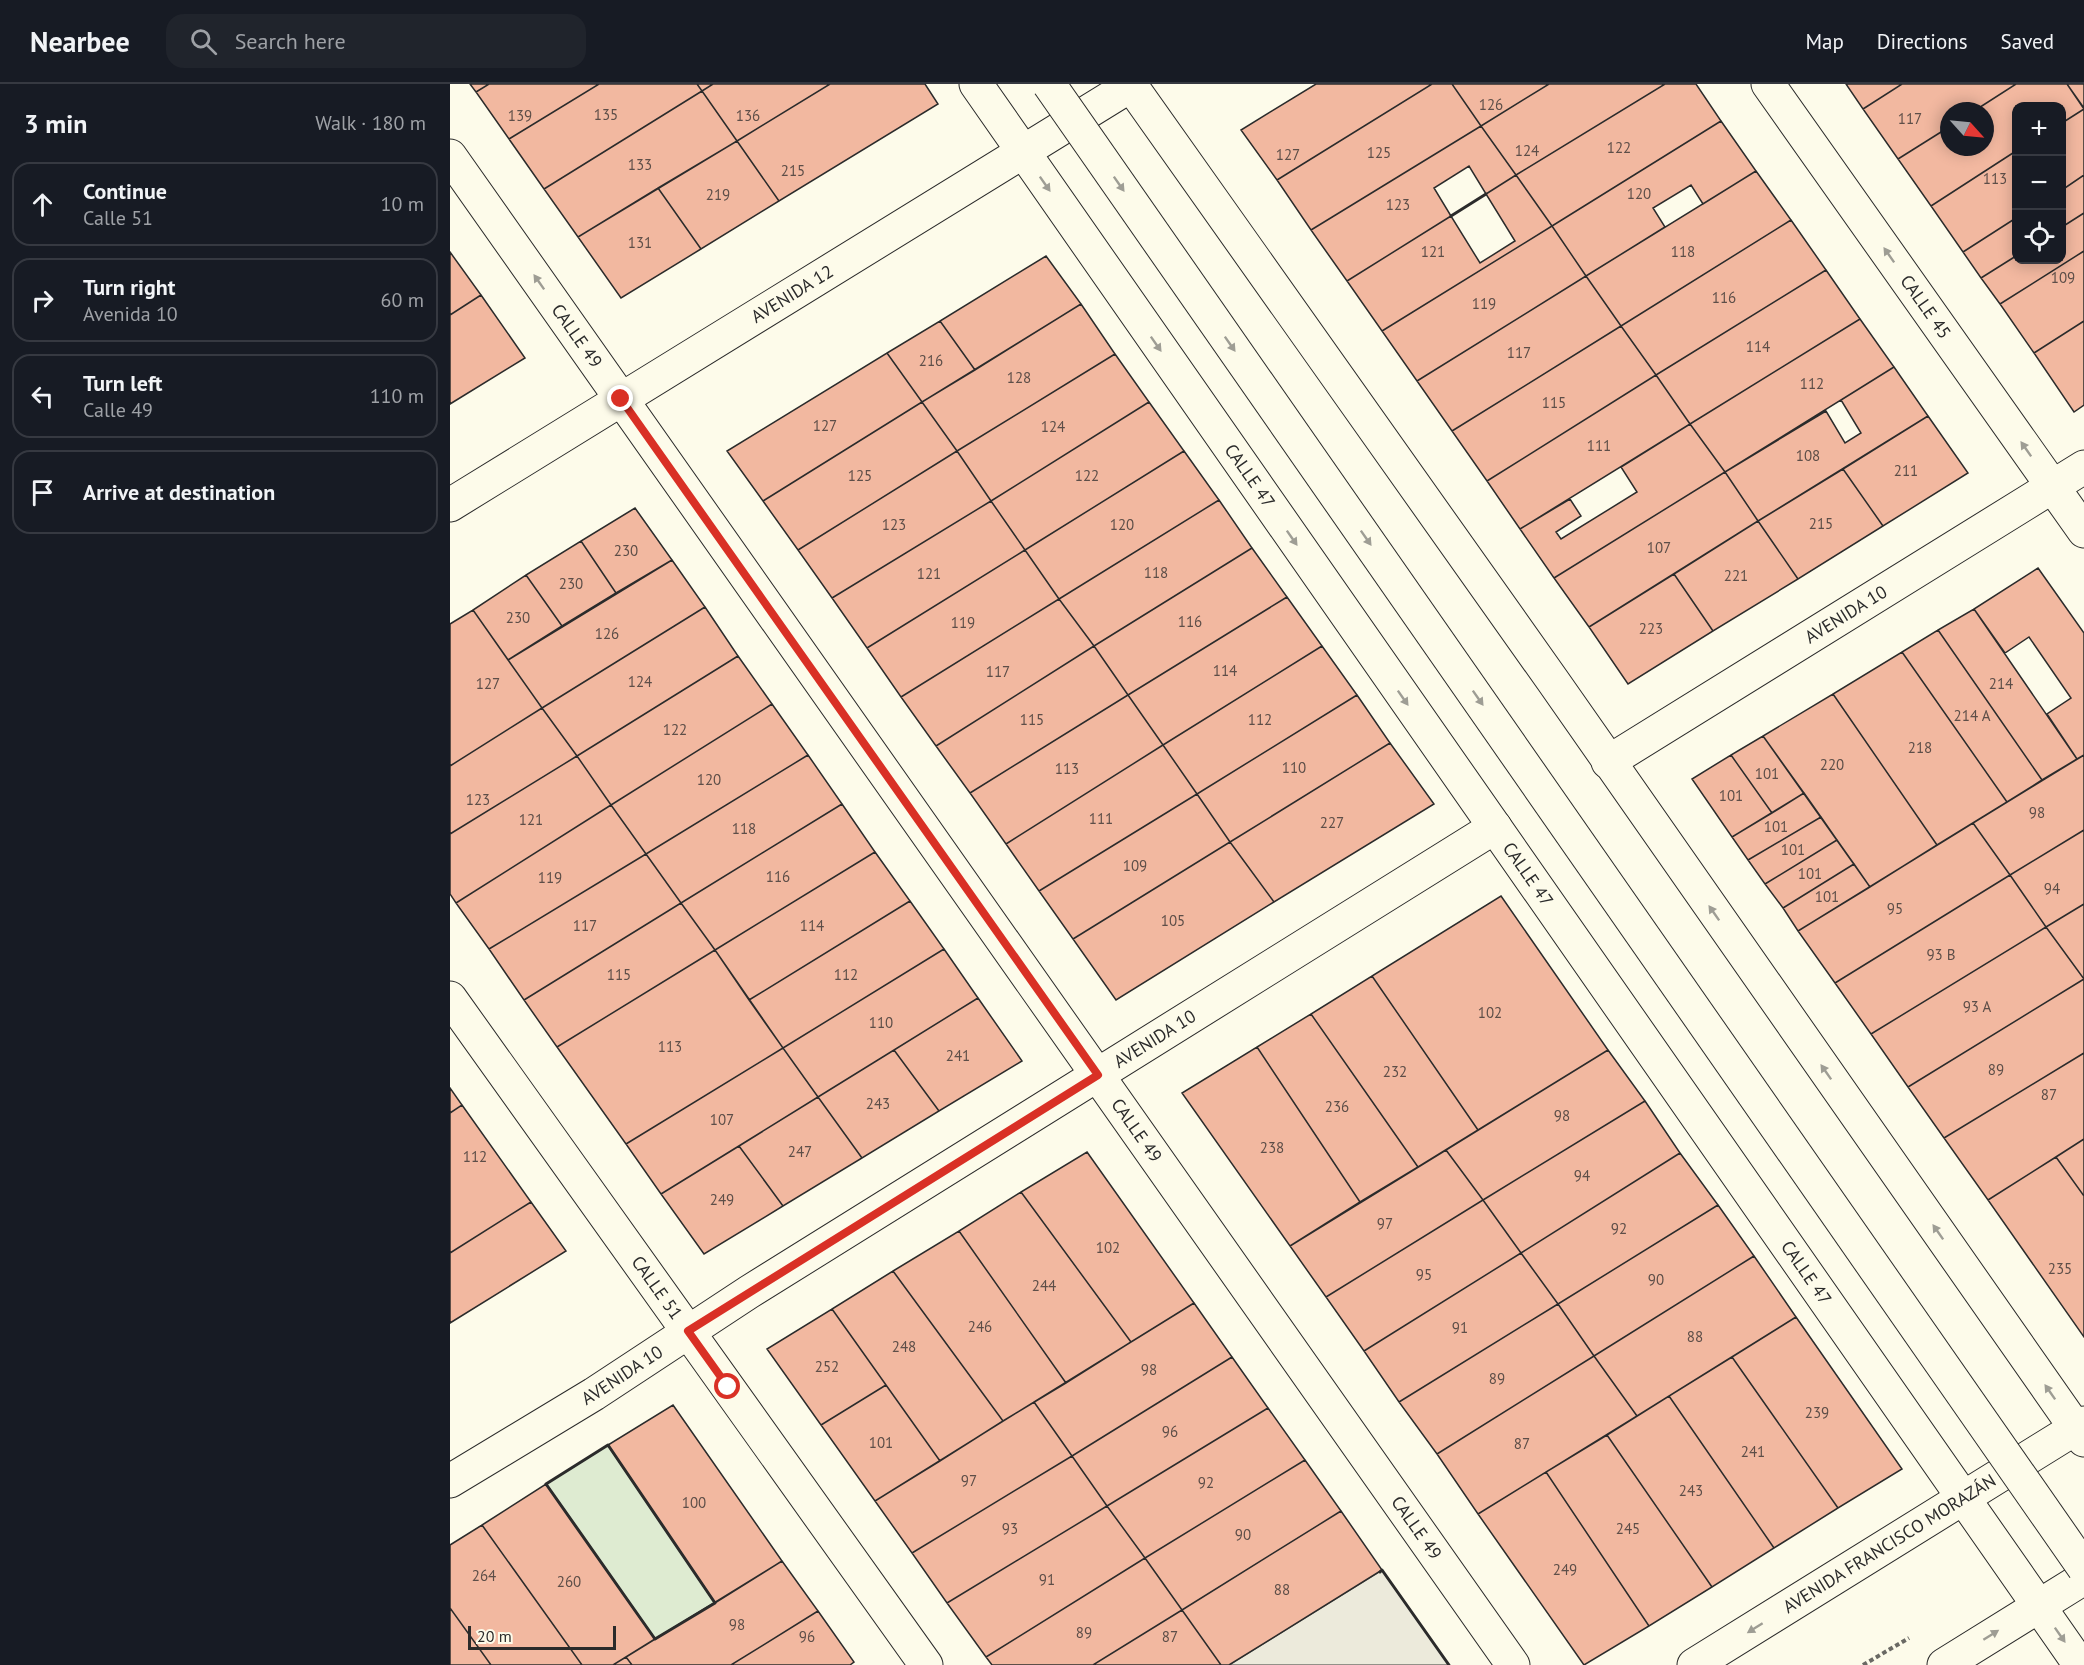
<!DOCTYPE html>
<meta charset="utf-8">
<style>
body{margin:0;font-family:"PT Sans",sans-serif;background:#20242c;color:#f1f3f6}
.controls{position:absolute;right:18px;top:18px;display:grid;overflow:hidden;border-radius:12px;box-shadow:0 3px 15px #0003}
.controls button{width:54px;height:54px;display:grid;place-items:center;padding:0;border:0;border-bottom:2px solid #363941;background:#171b24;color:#f1f3f6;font:30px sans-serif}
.compass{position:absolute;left:1490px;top:18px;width:54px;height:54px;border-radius:50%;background:#171b24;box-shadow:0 3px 15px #0003;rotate:117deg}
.scale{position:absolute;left:18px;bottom:15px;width:148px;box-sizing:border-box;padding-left:6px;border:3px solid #2b2b2b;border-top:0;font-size:16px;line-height:21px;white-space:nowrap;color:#2b2b2b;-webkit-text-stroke:4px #fdfbea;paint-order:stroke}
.stop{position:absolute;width:18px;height:18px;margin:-14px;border:4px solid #d93025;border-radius:50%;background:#fff}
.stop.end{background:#d93025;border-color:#fff;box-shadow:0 2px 6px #0008}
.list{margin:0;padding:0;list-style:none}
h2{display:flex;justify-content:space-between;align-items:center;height:78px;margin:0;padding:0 24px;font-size:26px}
h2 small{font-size:20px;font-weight:400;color:#9ea1a6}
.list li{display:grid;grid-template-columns:39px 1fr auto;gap:18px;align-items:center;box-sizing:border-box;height:84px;margin:0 12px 12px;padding:0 12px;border:2px solid #363941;border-radius:18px}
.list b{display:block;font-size:22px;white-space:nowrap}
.list p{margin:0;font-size:20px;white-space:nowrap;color:#9ea1a6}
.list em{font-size:20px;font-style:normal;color:#9ea1a6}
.icon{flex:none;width:33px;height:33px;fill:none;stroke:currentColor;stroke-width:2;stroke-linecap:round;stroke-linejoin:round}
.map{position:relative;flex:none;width:1634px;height:1581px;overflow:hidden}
header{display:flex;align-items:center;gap:36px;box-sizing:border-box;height:84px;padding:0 30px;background:#171b24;border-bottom:2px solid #363941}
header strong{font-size:28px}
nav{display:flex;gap:33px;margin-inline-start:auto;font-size:21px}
.search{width:420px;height:54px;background:#20242c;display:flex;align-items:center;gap:15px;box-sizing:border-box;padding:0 21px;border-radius:18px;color:#9ea1a6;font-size:22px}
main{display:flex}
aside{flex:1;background:#171b24}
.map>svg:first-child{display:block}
.green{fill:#deebd1;stroke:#74746e;stroke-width:1.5}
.parking{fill:#eceadb;stroke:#74746e;stroke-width:1.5}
.building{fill:#f2b8a0;stroke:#2b2b2b;stroke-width:1.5}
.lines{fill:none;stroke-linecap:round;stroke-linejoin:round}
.minor-casing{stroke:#2b2b2b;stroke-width:35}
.major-casing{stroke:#2b2b2b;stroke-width:35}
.path{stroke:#6a6964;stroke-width:4;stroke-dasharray:4.5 3;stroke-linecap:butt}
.minor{stroke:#fdfbea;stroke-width:33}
.major{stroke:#fdfbea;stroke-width:33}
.major-bridge-casing{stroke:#2b2b2b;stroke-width:35;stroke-linecap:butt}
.major-bridge{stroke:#fdfbea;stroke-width:33}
.wall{stroke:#2b2b2b;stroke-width:3}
.oneway{fill:#9e9d94}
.route{stroke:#d93025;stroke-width:8}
.labels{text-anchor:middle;stroke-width:4.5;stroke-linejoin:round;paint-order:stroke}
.number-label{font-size:15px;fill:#5d4e48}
.street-label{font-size:18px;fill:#2b2b2b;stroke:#fdfbea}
</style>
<header>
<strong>Nearbee</strong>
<div class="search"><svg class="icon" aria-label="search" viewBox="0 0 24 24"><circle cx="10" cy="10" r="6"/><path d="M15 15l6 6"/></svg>Search here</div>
<nav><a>Map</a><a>Directions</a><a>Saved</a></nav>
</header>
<main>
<aside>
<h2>3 min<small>Walk · 180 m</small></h2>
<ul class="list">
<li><svg class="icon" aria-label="ahead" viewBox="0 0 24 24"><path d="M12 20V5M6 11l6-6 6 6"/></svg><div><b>Continue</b><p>Calle 51</p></div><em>10 m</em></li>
<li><svg class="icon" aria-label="right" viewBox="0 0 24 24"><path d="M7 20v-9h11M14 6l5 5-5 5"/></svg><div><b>Turn right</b><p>Avenida 10</p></div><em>60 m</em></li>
<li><svg class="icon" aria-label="left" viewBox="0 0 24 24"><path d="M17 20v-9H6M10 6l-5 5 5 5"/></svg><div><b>Turn left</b><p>Calle 49</p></div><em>110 m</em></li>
<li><svg class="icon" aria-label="arrive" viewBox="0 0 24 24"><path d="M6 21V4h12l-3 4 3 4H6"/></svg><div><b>Arrive at destination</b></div></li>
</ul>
</aside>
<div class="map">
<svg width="1634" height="1581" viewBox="0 0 1634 1581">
<rect width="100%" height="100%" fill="#fdfbea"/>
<path class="green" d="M158,1361l107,158 -60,36 -109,-155z"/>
<path class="parking" d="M932,1486l67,95h-220z"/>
<path class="building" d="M20,0h19l-13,8z
M39,0h110l-90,55 -33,-47z
M149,0h98l5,7 -158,98 -35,-50z
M247,0h16l-11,7z
M263,0h117l-93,57 -35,-50z
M380,0h95l13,20 -159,97 -42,-60z
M866,0h116l-155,96 -36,-50z
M982,0h20l29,42 -170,104 -34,-50z
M1002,0h97l-68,42z
M1099,0h116l-149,91 -35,-49z
M1215,0h31l25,37 -169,105 -36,-51z
M1396,0h56l-39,25z
M1452,0h114l-42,27h-25v16l-51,32 -35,-50z
M1566,0h51l17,25 -22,14v-17h-46v45l-85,55 -33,-47 51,-32v20h36v-36h-11z
M1617,0h17v24z
M252,7l35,50 -159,96 -34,-48z
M1634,25v66l-22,15v-67z
M1271,37l35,50 -53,33 -12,-19 -38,23 12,19 -79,49 -34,-50z
M1031,42l35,49 -30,19 -17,-28 -35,22 17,28 -104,65 -36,-51z
M287,57l42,60 -78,48 -43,-61z
M1566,67v67l-53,34 -32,-46z
M1306,87l35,49 -170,106 -35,-50z
M1066,91l36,51 -170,105 -35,-50 104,-65 29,47 35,-22 -29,-47z
M1634,91v38l-22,14v-37z
M208,104l43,61 -80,49 -43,-61z
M1634,129v38l-84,53 -19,-26 35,-22v4h46v-33z
M1566,134v38l-35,22 -18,-26z
M1341,136l35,50 -170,105 -35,-49z
M1102,142l34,50 -169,105 -35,-50z
M1634,167v70l-50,32 -34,-49z
M0,168l31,43 -31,20z
M596,172l35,48 -106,66 -35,-49z
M1376,186l34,49 -170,105 -34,-49z
M1136,192l35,50 -169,105 -35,-50z
M31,211l44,63 -75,46v-89z
M631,220l34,50 -158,97 -35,-49z
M1410,235l34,48 -169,105 -35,-48z
M490,237l35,49 -53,32 -35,-49z
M1634,237v84l-10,7 -40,-59z
M1171,242l35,49 -169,106 -35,-50z
M437,269l35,49 -159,99 -36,-50z
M665,270l34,48 -158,99 -34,-50z
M1444,283l34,49 -170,105 -33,-49 101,-61 19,32 16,-10 -20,-33z
M1206,291l34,49 -170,105 -33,-48z
M472,318l35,49 -159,99 -35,-49z
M699,318l35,49 -159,99 -34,-49z
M1478,332l40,57 -85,53 -40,-57z
M1240,340l35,48 -171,106 -34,-49 50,-30 11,17 -25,16 5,7 76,-47 -16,-25z
M507,367l34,50 -159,97 -34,-48z
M734,367l35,49 -160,99 -34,-49z
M1393,385l40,57 -85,53 -40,-58z
M1275,388l33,49 -169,106 -35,-49z
M769,416l33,48 -158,98 -35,-47z
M541,417l34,49 -158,98 -35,-50z
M185,424l37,52 -56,33 -35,-52z
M1308,437l40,58 -85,52 -39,-57z
M131,457l35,52 -54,33 -36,-51z
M802,464l35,49 -159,98 -34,-49z
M575,466l34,49 -158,98 -34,-49z
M222,476l33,47 -163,101 -34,-48z
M1588,484l46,65v122l-7,4 -30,-45 24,-16 -42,-61 -24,16 -31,-44z
M1224,490l39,57 -85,53 -39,-57z
M76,491l36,51 -54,34 -35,-50z
M837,513l35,49 -159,99 -35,-50z
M609,515l35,47 -158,100 -35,-49z
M255,523l33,49 -161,100 -35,-48z
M1524,525l103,150 -35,21 -104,-150z
M23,526l69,98 -92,58v-142z
M1488,546l104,150 -35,22 -105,-150z
M644,562l34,49 -158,98 -34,-47z
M872,562l35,49 -160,99 -34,-49z
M1452,568l105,150 -70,43 -104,-151z
M288,572l34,48 -161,101 -34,-49z
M1383,610l104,151 -67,42 -107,-151z
M678,611l35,50 -157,99 -36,-51z
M907,611l33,48 -160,99 -33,-48z
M322,620l36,51 -162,99 -35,-49z
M92,624l35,48 -127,78v-68z
M1313,652l41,57 -32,20 -41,-58z
M940,659l44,61 -160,98 -44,-60z
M713,661l34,49 -158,97 -33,-47z
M358,671l34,49 -161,99 -35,-49z
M1281,671l41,58 -40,24 -40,-58z
M1634,671v75l-74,45 -37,-52z
M127,672l34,49 -155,98 -6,-9v-60z
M1354,709l17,24 -73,43 -16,-23z
M747,710l33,48 -157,97 -34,-48z
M392,720l33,48 -160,98 -34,-47z
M161,721l35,49 -157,95 -33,-46z
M1371,733l16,23 -72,44 -17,-24z
M1523,739l37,52 -175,108 -37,-52z
M1634,746v74l-38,23 -36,-52z
M1387,756l17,24 -71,44 -18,-24z
M780,758l44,60 -158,98 -43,-61z
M425,768l35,49 -161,99 -34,-50z
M196,770l35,49 -157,97 -35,-51z
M1404,780l16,23 -72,44 -15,-23z
M1560,791l36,52 -175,107 -36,-51z
M1051,812l107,154 -130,80 -106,-154z
M460,817l34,48 -161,99 -34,-48z
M231,819l34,47 -158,97 -33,-47z
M1634,820v75l-38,-52z
M1596,843l38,52 -176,108 -37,-53z
M494,865l34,49 -160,99 -35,-49z
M265,866l68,98 -157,96 -69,-97z
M922,892l106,154 -60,37 -107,-153z
M1634,895v74l-140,85 -36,-51z
M528,914l44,63 -83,50 -45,-61z
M861,930l107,153 -58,35 -103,-155z
M807,963l103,155 -70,44 -108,-153z
M333,964l35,49 -157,97 -35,-50z
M444,966l45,61 -77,47 -44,-61z
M1158,966l37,51 -162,99 -37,-50z
M1634,969v86l-96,61 -44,-62z
M0,1004l12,17 -12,8z
M368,1013l44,61 -79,48 -44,-60z
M1195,1017l35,52 -159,100 -38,-53z
M12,1021l69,97 -81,51v-140z
M1634,1055v57l-28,-39z
M289,1062l44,60 -79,48 -43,-60z
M996,1066l37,50 -157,97 -36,-51z
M637,1068l107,151 -63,39 -110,-150z
M1230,1069l38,52 -160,99 -37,-51z
M1606,1073l28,39v141l-96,-137z
M571,1108l110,150 -65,41 -107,-152z
M1033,1116l38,53 -157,98 -38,-54z
M81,1118l35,49 -116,72v-70z
M1268,1121l36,51 -160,100 -36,-52z
M509,1147l107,152 -63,38 -110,-150z
M1071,1169l37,51 -159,98 -35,-51z
M1304,1172l42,61 -159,99 -43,-60z
M443,1187l110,150 -63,40 -108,-152z
M744,1219l38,54 -160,99 -38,-54z
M1108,1220l36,52 -157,98 -38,-52z
M382,1225l54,76 -65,40 -54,-76z
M1346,1233l106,152 -64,39 -106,-151z
M1144,1272l43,60 -159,98 -41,-60z
M782,1273l36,51 -161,98 -35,-50z
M1282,1273l106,151 -64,40 -105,-152z
M436,1301l54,76 -65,40 -54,-76z
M1219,1312l105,152 -62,39 -105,-152z
M584,1318l38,54 -160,97 -37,-52z
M223,1321l109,156 -67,42 -107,-158z
M818,1324l37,52 -160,98 -38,-52z
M1157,1351l105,152 -63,39 -103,-154z
M622,1372l35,50 -160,97 -35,-50z
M855,1376l36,51 -159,99 -37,-52z
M1096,1388l103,154 -65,39 -106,-151z
M96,1400l109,155 -42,26h-31l-100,-140z
M657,1422l38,52 -159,99 -39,-54z
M891,1427l41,59 -153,95h-8l-39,-55z
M32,1441l100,140h-91l-41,-57v-63z
M695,1474l37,52 -89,55h-101l-6,-8z
M332,1477l36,50 -87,54h-99l-6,-8z
M0,1524l41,57h-41z
M732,1526l39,55h-128z
M368,1527l36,51 -4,3h-119z
M176,1573l6,8h-19z"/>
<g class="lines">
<g class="minor-casing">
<g id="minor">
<path id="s1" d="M1318,0l316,447"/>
<path id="s2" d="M0,72l1063,1509"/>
<path id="s3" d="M0,421l683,-421"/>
<path id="s4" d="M1158,678l476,-295"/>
<path id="s5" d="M0,914l476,667"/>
<path id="s6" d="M0,1397l144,-87 155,-102 746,-465"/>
</g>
</g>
<g class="major-casing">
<g id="major">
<path id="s7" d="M526,0l1104,1581"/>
<path d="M680,0l423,597 531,759"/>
<path id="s8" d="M1244,1581l390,-242"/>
<path d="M1494,1581l140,-87"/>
</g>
</g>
<path class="path" d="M1413,1581l46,-27"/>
<use href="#minor" class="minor"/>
<use href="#major" class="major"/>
<g class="major-bridge-casing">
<path id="major-bridge" d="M599,0l1035,1484"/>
</g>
<use href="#major-bridge" class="major-bridge"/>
<path class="wall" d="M1001,132l35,-22
M158,1361l107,158 -60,36 -109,-155z
M930,1488l2,-2 67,95"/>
</g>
<defs><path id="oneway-solid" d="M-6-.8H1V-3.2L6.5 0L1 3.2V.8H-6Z" transform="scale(1.5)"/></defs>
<g class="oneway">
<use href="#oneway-solid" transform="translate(595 100) rotate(55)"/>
<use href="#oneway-solid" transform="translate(669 100) rotate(55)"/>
<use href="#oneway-solid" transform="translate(1439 171) rotate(-125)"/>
<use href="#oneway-solid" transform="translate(89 198) rotate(-125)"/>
<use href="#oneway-solid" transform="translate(706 260) rotate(55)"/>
<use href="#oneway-solid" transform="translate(780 260) rotate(55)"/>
<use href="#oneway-solid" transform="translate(1576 365) rotate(-125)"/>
<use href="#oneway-solid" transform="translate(842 454) rotate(55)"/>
<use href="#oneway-solid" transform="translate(916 454) rotate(55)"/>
<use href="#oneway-solid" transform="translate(953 614) rotate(55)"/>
<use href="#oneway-solid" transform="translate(1028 614) rotate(55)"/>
<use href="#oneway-solid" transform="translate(1264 829) rotate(-125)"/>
<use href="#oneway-solid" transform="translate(1376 988) rotate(-125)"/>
<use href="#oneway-solid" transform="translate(1488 1148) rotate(-125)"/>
<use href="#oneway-solid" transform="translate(1600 1308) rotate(-125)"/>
<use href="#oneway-solid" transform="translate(1305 1544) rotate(148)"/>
<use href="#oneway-solid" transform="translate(1541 1551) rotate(-32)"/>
<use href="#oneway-solid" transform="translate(1610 1551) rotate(55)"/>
</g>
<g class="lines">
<path class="route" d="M171,315l477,676 -410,256 40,56"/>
</g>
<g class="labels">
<g class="number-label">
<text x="1041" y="26">126</text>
<text x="156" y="36">135</text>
<text x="70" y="37">139</text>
<text x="298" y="37">136</text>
<text x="1460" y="40">117</text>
<text x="1169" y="69">122</text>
<text x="1077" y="72">124</text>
<text x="929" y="74">125</text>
<text x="838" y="76">127</text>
<text x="190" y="86">133</text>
<text x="343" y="92">215</text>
<text x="1545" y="100">113</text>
<text x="1189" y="115">120</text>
<text x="268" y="116">219</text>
<text x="948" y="126">123</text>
<text x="190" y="164">131</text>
<text x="983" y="173">121</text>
<text x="1233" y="173">118</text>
<text x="1613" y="199">109</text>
<text x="1274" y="219">116</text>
<text x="1034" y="225">119</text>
<text x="1308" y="268">114</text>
<text x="1069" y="274">117</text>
<text x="481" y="282">216</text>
<text x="569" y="299">128</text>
<text x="1362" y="305">112</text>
<text x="1104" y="324">115</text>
<text x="375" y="347">127</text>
<text x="603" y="348">124</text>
<text x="1149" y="367">111</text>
<text x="1358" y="377">108</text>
<text x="1456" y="392">211</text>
<text x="410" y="397">125</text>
<text x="637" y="397">122</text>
<text x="1371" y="445">215</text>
<text x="444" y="446">123</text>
<text x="672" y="446">120</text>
<text x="1209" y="469">107</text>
<text x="176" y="472">230</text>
<text x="706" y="494">118</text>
<text x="479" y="495">121</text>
<text x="1286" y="497">221</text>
<text x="121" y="505">230</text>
<text x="68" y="539">230</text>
<text x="740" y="543">116</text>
<text x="513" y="544">119</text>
<text x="1201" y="550">223</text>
<text x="157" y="555">126</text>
<text x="775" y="592">114</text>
<text x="548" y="593">117</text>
<text x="190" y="603">124</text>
<text x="38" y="605">127</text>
<text x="1551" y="605">214</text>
<text x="1522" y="637">214 A</text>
<text x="582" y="641">115</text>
<text x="810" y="641">112</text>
<text x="225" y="651">122</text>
<text x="1470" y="669">218</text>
<text x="1382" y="686">220</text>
<text x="844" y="689">110</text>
<text x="617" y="690">113</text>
<text x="1317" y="695">101</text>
<text x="259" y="701">120</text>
<text x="1281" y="717">101</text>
<text x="28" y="721">123</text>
<text x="1587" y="734">98</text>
<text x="651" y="740">111</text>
<text x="81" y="741">121</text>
<text x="882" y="744">227</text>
<text x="1326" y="748">101</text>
<text x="294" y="750">118</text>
<text x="1343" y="771">101</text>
<text x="685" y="787">109</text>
<text x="1360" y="795">101</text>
<text x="328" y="798">116</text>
<text x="100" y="799">119</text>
<text x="1602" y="810">94</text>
<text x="1377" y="818">101</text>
<text x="1445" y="830">95</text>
<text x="723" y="842">105</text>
<text x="135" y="847">117</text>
<text x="362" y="847">114</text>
<text x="1491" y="876">93 B</text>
<text x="169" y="896">115</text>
<text x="396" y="896">112</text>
<text x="1527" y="928">93 A</text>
<text x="1040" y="934">102</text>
<text x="431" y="944">110</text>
<text x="220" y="968">113</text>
<text x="508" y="977">241</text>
<text x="1546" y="991">89</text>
<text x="945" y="993">232</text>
<text x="1599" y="1016">87</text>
<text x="428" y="1025">243</text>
<text x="887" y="1028">236</text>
<text x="1112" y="1037">98</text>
<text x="272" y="1041">107</text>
<text x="822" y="1069">238</text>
<text x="350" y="1073">247</text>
<text x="25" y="1078">112</text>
<text x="1132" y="1097">94</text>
<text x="272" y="1121">249</text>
<text x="935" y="1145">97</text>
<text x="1169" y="1150">92</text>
<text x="658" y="1169">102</text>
<text x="1610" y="1190">235</text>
<text x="974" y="1196">95</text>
<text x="1206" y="1201">90</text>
<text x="594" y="1207">244</text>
<text x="530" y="1248">246</text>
<text x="1010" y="1249">91</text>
<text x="1245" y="1258">88</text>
<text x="454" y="1268">248</text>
<text x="377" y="1288">252</text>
<text x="699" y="1291">98</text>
<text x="1047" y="1300">89</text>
<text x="1367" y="1334">239</text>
<text x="720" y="1353">96</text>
<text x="431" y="1364">101</text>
<text x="1072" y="1365">87</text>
<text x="1303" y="1373">241</text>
<text x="519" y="1402">97</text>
<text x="756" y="1404">92</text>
<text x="1241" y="1412">243</text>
<text x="244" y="1424">100</text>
<text x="560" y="1450">93</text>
<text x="1178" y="1450">245</text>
<text x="793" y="1456">90</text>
<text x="1115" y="1491">249</text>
<text x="34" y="1497">264</text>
<text x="597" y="1501">91</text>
<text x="119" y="1503">260</text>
<text x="832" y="1511">88</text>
<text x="287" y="1546">98</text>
<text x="634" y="1554">89</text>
<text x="357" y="1558">96</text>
<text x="720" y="1558">87</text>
</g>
<g class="street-label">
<text dy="6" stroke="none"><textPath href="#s3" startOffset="402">AVENIDA 12</textPath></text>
<text dy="6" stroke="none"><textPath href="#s1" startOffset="273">CALLE 45</textPath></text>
<text dy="6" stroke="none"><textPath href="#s2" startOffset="220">CALLE 49</textPath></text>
<text dy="6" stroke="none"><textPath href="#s7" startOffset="478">CALLE 47</textPath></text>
<text dy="6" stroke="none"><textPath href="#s4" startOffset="280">AVENIDA 10</textPath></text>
<text dy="6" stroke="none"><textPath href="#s7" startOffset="964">CALLE 47</textPath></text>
<text dy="6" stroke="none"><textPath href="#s6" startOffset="832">AVENIDA 10</textPath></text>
<text dy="6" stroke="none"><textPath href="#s2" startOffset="1192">CALLE 49</textPath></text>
<text dy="6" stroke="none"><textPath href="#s7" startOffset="1450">CALLE 47</textPath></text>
<text dy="6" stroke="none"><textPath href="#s5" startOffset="356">CALLE 51</textPath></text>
<text dy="6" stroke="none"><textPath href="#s6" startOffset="202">AVENIDA 10</textPath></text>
<text dy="6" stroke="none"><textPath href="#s2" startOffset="1678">CALLE 49</textPath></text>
<text dy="6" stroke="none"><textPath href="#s8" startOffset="230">AVENIDA FRANCISCO MORAZÁN</textPath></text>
</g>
</g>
</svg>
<div class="controls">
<button>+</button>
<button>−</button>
<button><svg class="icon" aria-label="locate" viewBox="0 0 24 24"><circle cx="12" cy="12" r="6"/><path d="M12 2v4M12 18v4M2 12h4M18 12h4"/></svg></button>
</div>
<svg class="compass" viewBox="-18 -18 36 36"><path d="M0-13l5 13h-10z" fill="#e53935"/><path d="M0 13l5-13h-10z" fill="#9ea1a6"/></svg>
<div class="scale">20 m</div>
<div class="stop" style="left:278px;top:1303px"></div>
<div class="stop end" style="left:171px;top:315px"></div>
</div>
</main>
